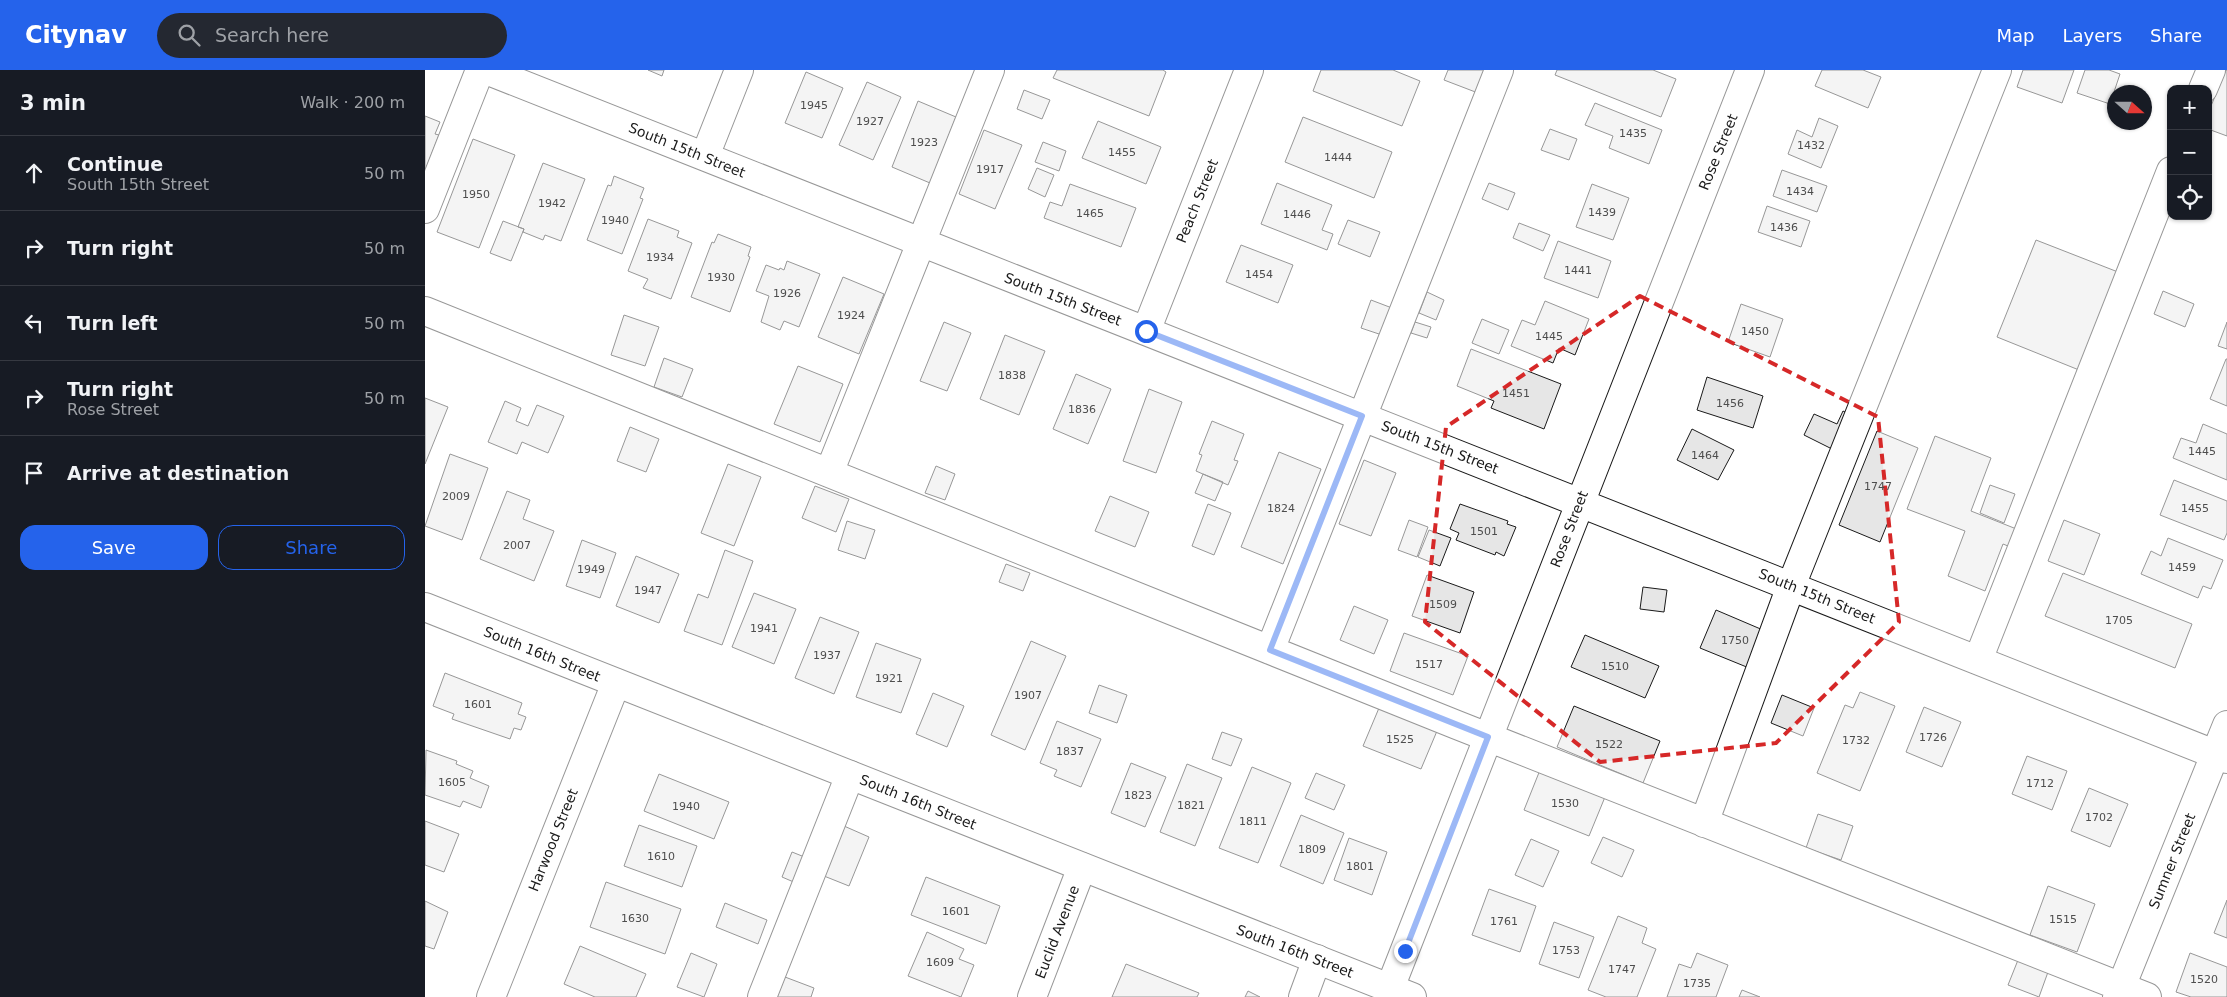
<!DOCTYPE html>
<meta charset="utf-8">
<style>
body{margin:0;font-family:"DejaVu Sans",sans-serif;background:#242831;color:#f1f3f6}
.controls{position:absolute;right:15px;top:15px;display:grid;overflow:hidden;border-radius:10px;box-shadow:0 1px 4px #0004}
.controls button{width:45px;height:45px;display:grid;place-items:center;padding:0;border:0;border-bottom:1px solid #363941;background:#171b24;color:#f1f3f6;font:25px sans-serif}
.compass{position:absolute;left:1682px;top:15px;width:45px;height:45px;border-radius:50%;background:#171b24;box-shadow:0 1px 4px #0004;rotate:111deg}
.stop{position:absolute;width:15px;height:15px;margin:-11px;border:4px solid #2563eb;border-radius:50%;background:#fff}
.stop.end{background:#2563eb;border-color:#fff;box-shadow:0 1px 5px #0008}
.list{margin:0;padding:0;list-style:none}
h2{display:flex;justify-content:space-between;align-items:center;height:65px;margin:0;padding:0 20px;font-size:21px}
h2 small{font-size:16px;font-weight:400;color:#9ea1a6}
.list li{display:grid;grid-template-columns:32px 1fr auto;gap:15px;align-items:center;box-sizing:border-box;height:75px;padding:0 20px;border-top:1px solid #363941}
.list b{display:block;font-size:19px;white-space:nowrap}
.list p{margin:0;font-size:16px;white-space:nowrap;color:#9ea1a6}
.list em{font-size:16px;font-style:normal;color:#9ea1a6}
.actions{display:flex;gap:10px;padding:15px 20px}
.actions a{flex:1;padding:11px 0;border:1px solid #2563eb;border-radius:15px;text-align:center;font-size:18px;color:#2563eb}
.actions .main{background:#2563eb;color:#fff}
.icon{flex:none;width:28px;height:28px;fill:none;stroke:currentColor;stroke-width:2;stroke-linecap:round;stroke-linejoin:round}
.map{position:relative;flex:none;width:1802px;height:927px;overflow:hidden}
header{display:flex;align-items:center;gap:30px;box-sizing:border-box;height:70px;padding:0 25px;background:#2563eb;color:#fff}
header strong{font-size:24px}
nav{display:flex;gap:28px;margin-inline-start:auto;font-size:18px}
.search{width:350px;height:45px;background:#242831;display:flex;align-items:center;gap:12px;box-sizing:border-box;padding:0 18px;border-radius:28px;color:#9ea1a6;font-size:19px}
main{display:flex}
aside{flex:1;background:#171b24}
.map>svg:first-child{display:block}
.building{fill:#e6e6e6;stroke:#1a1a1a}
.lines{fill:none;stroke-linecap:round;stroke-linejoin:round}
.minor-casing{stroke:#1a1a1a;stroke-width:30}
.major-casing{stroke:#1a1a1a;stroke-width:30}
.minor{stroke:#fff;stroke-width:28}
.major{stroke:#fff;stroke-width:28}
.route{stroke:#2563eb;stroke-width:6}
.marked{fill:none;stroke:#d62828;stroke-width:4;stroke-dasharray:10 6;stroke-linejoin:round}
.labels{text-anchor:middle;stroke-width:4;stroke-linejoin:round;paint-order:stroke}
.number-label{font-size:11px;fill:#4d4d4d}
.street-label{font-size:14px;fill:#1a1a1a;stroke:#fff}
</style>
<header>
<strong>Citynav</strong>
<div class="search"><svg class="icon" aria-label="search" viewBox="0 0 24 24"><circle cx="10" cy="10" r="6"/><path d="M15 15l6 6"/></svg>Search here</div>
<nav><a>Map</a><a>Layers</a><a>Share</a></nav>
</header>
<main>
<aside>
<h2>3 min<small>Walk · 200 m</small></h2>
<ul class="list">
<li><svg class="icon" aria-label="ahead" viewBox="0 0 24 24"><path d="M12 20V5M6 11l6-6 6 6"/></svg><div><b>Continue</b><p>South 15th Street</p></div><em>50 m</em></li>
<li><svg class="icon" aria-label="right" viewBox="0 0 24 24"><path d="M7 20v-9h11M14 6l5 5-5 5"/></svg><div><b>Turn right</b></div><em>50 m</em></li>
<li><svg class="icon" aria-label="left" viewBox="0 0 24 24"><path d="M17 20v-9H6M10 6l-5 5 5 5"/></svg><div><b>Turn left</b></div><em>50 m</em></li>
<li><svg class="icon" aria-label="right" viewBox="0 0 24 24"><path d="M7 20v-9h11M14 6l5 5-5 5"/></svg><div><b>Turn right</b><p>Rose Street</p></div><em>50 m</em></li>
<li><svg class="icon" aria-label="arrive" viewBox="0 0 24 24"><path d="M6 21V4h12l-3 4 3 4H6"/></svg><div><b>Arrive at destination</b></div></li>
</ul>
<div class="actions"><a class="main">Save</a><a>Share</a></div>
</aside>
<div class="map">
<svg width="1802" height="927" viewBox="0 0 1802 927">
<rect width="100%" height="100%" fill="#fff"/>
<path class="building" d="M223,0h16l-2,6z
M632,0h106l3,2 -17,44 -96,-38z
M896,0h72l27,11 -18,45 -89,-35z
M1023,0h38l-8,23 -34,-13z
M1132,0h96l23,9 -15,38 -106,-42z
M1397,0h41l18,7 -13,31 -53,-22z
M1598,0h51l-12,33 -45,-16z
M1660,0h24l11,4 -10,30 -33,-11z
M1801,0h1v66l-19,-7v-16z
M381,2l37,16 -21,50 -37,-15z
M442,12l34,15 -28,63 -34,-15z
M599,20l26,10 -8,19 -25,-10z
M493,31l38,16 -26,66 -38,-16z
M1170,33l67,27 -13,34 -40,-16 4,-12 -28,-11z
M0,46l15,6 -5,12 4,1 -14,36z
M878,47l89,35 -18,46 -89,-36z
M1394,48l19,8 -17,42 -33,-14 9,-24 15,7z
M673,51l63,26 -15,37 -64,-26z
M1125,59l27,10 -8,21 -28,-10z
M559,60l38,15 -27,64 -36,-15z
M48,69l42,16 -36,93 -42,-16z
M618,72l23,9 -7,20 -24,-9z
M118,93l42,16 -24,62 -16,-6 -2,5 -20,-8 1,-3 -6,-2z
M612,98l17,7 -9,22 -17,-8z
M1357,100l45,16 -10,26 -44,-16z
M189,106l30,12 -4,10 3,1 -21,55 -35,-14 21,-55 3,1z
M852,113l55,22 -10,25 11,4 -6,16 -66,-26z
M1064,113l26,10 -7,17 -26,-11z
M645,114l66,24 -15,39 -77,-29 6,-16 12,4z
M1167,114l37,14 -16,42 -37,-13z
M1342,136l43,15 -9,26 -43,-15z
M223,149l31,12 -2,6 15,6 -21,56 -28,-11 5,-9 -20,-8z
M923,150l32,12 -10,25 -32,-13z
M78,151l21,8 -13,32 -21,-8z
M1094,153l31,12 -7,16 -30,-13z
M293,164l33,13 -3,9 2,1 -20,55 -39,-15 21,-55 2,1z
M1611,170l82,32 -39,98 -82,-33z
M1133,171l53,20 -13,37 -54,-20z
M816,175l52,20 -15,38 -52,-21z
M362,191l33,13 -21,53 -15,-6 -4,9 -19,-8 8,-26 -13,-5 10,-26 13,5 1,-2 4,2z
M418,207l41,17 -25,60 -41,-17z
M1738,221l31,13 -9,23 -31,-13z
M1002,222l17,8 -8,20 -17,-7z
M946,230l21,8 -10,27 -21,-7z
M1120,231l44,18 -14,36 -16,-7 -6,15 -42,-17 11,-26 13,5z
M1316,234l42,15 -13,38 -42,-15z
M199,245l35,12 -14,39 -34,-11z
M1057,249l27,11 -10,24 -27,-11z
M519,252l27,11 -24,58 -27,-10z
M990,252l16,5 -4,11 -16,-5z
M1802,252v27l-9,-3z
M580,265l40,16 -26,64 -39,-16z
M1046,279l90,35 -17,45 -53,-21 3,-7 -37,-15z
M239,288l29,11 -11,28 -28,-10z
M1801,289h1v47l-17,-7z
M373,296l45,18 -23,58 -46,-18z
M651,304l35,15 -23,55 -35,-15z
M1282,307l56,19 -10,32 -56,-18z
M724,319l33,13 -26,71 -33,-12z
M0,328l23,9 -23,57z
M80,331l16,7 -5,13 12,5 9,-21 27,11 -16,37 -26,-11 -5,12 -29,-12z
M1418,341l8,4 -17,35 -30,-15 10,-21 23,10z
M787,351l32,13 -10,26 4,1 -10,24 -32,-14 6,-16 -3,-1z
M1778,354l24,10v46l-54,-22 8,-20 15,5z
M205,357l29,12 -13,33 -29,-11z
M1267,359l42,21 -16,30 -41,-20z
M1452,361l41,17 -38,94 -41,-17z
M1510,366l56,22 -20,53 48,19 -6,18 -10,-4 -18,47 -37,-15 17,-45 -58,-22z
M854,382l42,17 -38,95 -42,-17z
M25,384l38,14 -26,72 -37,-14z
M939,390l32,13 -25,63 -32,-12z
M303,394l33,13 -27,69 -33,-13z
M511,396l19,8 -10,26 -20,-7z
M778,404l20,8 -8,19 -20,-8z
M1749,410l53,21v32l-3,7 -64,-25z
M1565,415l25,9 -11,29 -24,-10z
M390,416l34,13 -13,33 -34,-14z
M82,421l23,9 -7,19 31,12 -20,50 -54,-22z
M685,426l39,16 -14,35 -40,-16z
M783,434l23,9 -17,42 -22,-9z
M1035,434l48,17 -1,3 9,3 -12,29 -8,-4 -1,3 -39,-15 3,-7 -9,-4z
M984,450l19,7 -11,30 -19,-7z
M1639,450l36,14 -16,41 -36,-14z
M422,451l28,9 -10,29 -27,-9z
M1004,460l22,8 -11,28 -22,-9z
M1743,468l55,22 -12,29 -8,-3 -5,12 -57,-24 10,-23 10,5z
M157,470l34,13 -16,45 -34,-12z
M300,480l28,11 -31,84 -38,-14 14,-37 10,4z
M211,486l43,18 -20,49 -43,-17z
M581,494l24,9 -7,18 -24,-9z
M1638,503l129,51 -17,44 -130,-52z
M1002,505l47,17 -14,41 -48,-17z
M1218,517l24,3 -3,22 -24,-3z
M329,523l42,16 -22,55 -42,-17z
M929,536l34,14 -14,34 -34,-14z
M1291,540l54,23 -16,37 -54,-22z
M395,547l39,15 -25,62 -39,-16z
M979,563l64,23 -15,39 -63,-24z
M1160,565l74,31 -14,32 -74,-31z
M606,571l35,15 -41,94 -34,-15z
M451,573l45,16 -20,54 -45,-16z
M20,603l77,30 -4,11 8,3 -5,13 -7,-2 -4,11 -58,-20 2,-5 -21,-8z
M674,615l28,10 -10,28 -28,-10z
M1435,622l35,14 -35,85 -43,-18 28,-68 8,3z
M508,623l31,13 -17,41 -31,-13z
M1357,625l32,13 -11,28 -32,-13z
M1149,636l86,35 -17,42 -86,-36z
M1499,637l37,15 -19,45 -36,-15z
M954,638l58,23 -16,38 -58,-23z
M632,651l44,18 -20,48 -27,-11 3,-6 -17,-7z
M797,662l20,7 -11,27 -19,-7z
M1,680l31,11 -1,3 17,7 -3,7 19,8 -8,22 -18,-7 -3,6 -35,-12z
M1602,686l40,15 -15,39 -40,-16z
M706,693l35,14 -21,50 -34,-14z
M762,694l35,14 -27,68 -35,-14z
M827,697l39,16 -33,80 -39,-15z
M1115,700l65,27 -16,39 -65,-26z
M891,703l29,12 -11,25 -29,-12z
M234,704l70,28 -15,37 -70,-28z
M1664,718l39,16 -18,43 -39,-16z
M1393,744l35,12 -12,34 -35,-12z
M876,745l43,18 -21,51 -43,-18z
M0,751l34,13 -15,38 -19,-7z
M214,755l58,21 -15,41 -58,-21z
M419,756l25,11 -20,49 -25,-10z
M1178,767l31,13 -12,27 -31,-14z
M924,768l38,14 -15,43 -38,-15z
M1106,769l28,12 -16,36 -28,-12z
M367,782l15,6 -11,25 -14,-6z
M501,807l74,29 -14,38 -75,-29z
M181,812l75,27 -16,45 -75,-27z
M1623,816l47,18 -18,48 -47,-17z
M1064,819l47,17 -16,46 -48,-17z
M1802,830v38l-13,-5z
M0,831l23,11 -14,37 -9,-3z
M300,833l42,17 -9,24 -42,-17z
M1193,846l29,12 -5,15 14,6 -19,48h-31l-18,-7z
M1129,852l40,15 -15,41 -40,-14z
M502,862l37,17 -5,10 15,6 -13,32 -53,-21z
M155,876l66,28 -10,23h-41l-31,-13z
M266,883l26,11 -13,33 -27,-10z
M1272,883l31,12 -12,32h-49l12,-33 12,4z
M1765,883l37,14v30h-36l-15,-5z
M1593,890l30,12 -9,25 -31,-12z
M701,894l73,29 -2,4h-85z
M360,907l29,11 -3,9h-34z
M1317,920l18,7h-21z
M823,921l12,6h-15z"/>
<g class="lines">
<g class="minor-casing">
<path id="minor" d="M61,0l1741,689
M1778,19l8,-19
M280,86l34,-86
M0,139l55,-139
M0,241l1032,414 690,272
M721,261l103,-261
M404,403l161,-403
M845,580l229,-580
M1553,590l193,-489
M1279,753l87,-237 206,-516
M965,918l360,-918
M66,927l125,-314
M337,927l88,-222
M607,927l50,-130
M878,927l14,-38
M1692,927l110,-272"/>
</g>
<g class="major-casing">
<path id="major" d="M0,537l987,390"/>
</g>
<use href="#minor" class="minor"/>
<use href="#major" class="major"/>
</g>
<g class="lines">
<path class="route" d="M721,261l216,85 -92,234 218,87 -83,214"/>
</g>
<path d="M0 0H1802V927H0ZM1215,226l238,121 21,205 -123,121 -176,19 -175,-140 21,-195z" fill="#fff" fill-opacity=".55" fill-rule="evenodd"/>
<path class="marked" d="M1215,226l238,121 21,205 -123,121 -176,19 -175,-140 21,-195z"/>
<g class="labels">
<g class="number-label">
<text x="389" y="39">1945</text>
<text x="445" y="55">1927</text>
<text x="1208" y="67">1435</text>
<text x="499" y="76">1923</text>
<text x="1386" y="79">1432</text>
<text x="697" y="86">1455</text>
<text x="913" y="91">1444</text>
<text x="565" y="103">1917</text>
<text x="1375" y="125">1434</text>
<text x="51" y="128">1950</text>
<text x="127" y="137">1942</text>
<text x="1177" y="146">1439</text>
<text x="665" y="147">1465</text>
<text x="872" y="148">1446</text>
<text x="190" y="154">1940</text>
<text x="1359" y="161">1436</text>
<text x="235" y="191">1934</text>
<text x="1153" y="204">1441</text>
<text x="834" y="208">1454</text>
<text x="296" y="211">1930</text>
<text x="362" y="227">1926</text>
<text x="426" y="249">1924</text>
<text x="1330" y="265">1450</text>
<text x="1124" y="270">1445</text>
<text x="587" y="309">1838</text>
<text x="1091" y="327">1451</text>
<text x="1305" y="337">1456</text>
<text x="657" y="343">1836</text>
<text x="1777" y="385">1445</text>
<text x="1280" y="389">1464</text>
<text x="1453" y="420">1747</text>
<text x="31" y="430">2009</text>
<text x="856" y="442">1824</text>
<text x="1770" y="442">1455</text>
<text x="1059" y="465">1501</text>
<text x="92" y="479">2007</text>
<text x="1757" y="501">1459</text>
<text x="166" y="503">1949</text>
<text x="223" y="524">1947</text>
<text x="1018" y="538">1509</text>
<text x="1694" y="554">1705</text>
<text x="339" y="562">1941</text>
<text x="1310" y="574">1750</text>
<text x="402" y="589">1937</text>
<text x="1004" y="598">1517</text>
<text x="1190" y="600">1510</text>
<text x="464" y="612">1921</text>
<text x="603" y="629">1907</text>
<text x="53" y="638">1601</text>
<text x="1508" y="671">1726</text>
<text x="975" y="673">1525</text>
<text x="1431" y="674">1732</text>
<text x="1184" y="678">1522</text>
<text x="645" y="685">1837</text>
<text x="27" y="716">1605</text>
<text x="1615" y="717">1712</text>
<text x="713" y="729">1823</text>
<text x="1140" y="737">1530</text>
<text x="766" y="739">1821</text>
<text x="261" y="740">1940</text>
<text x="1674" y="751">1702</text>
<text x="828" y="755">1811</text>
<text x="887" y="783">1809</text>
<text x="236" y="790">1610</text>
<text x="935" y="800">1801</text>
<text x="531" y="845">1601</text>
<text x="210" y="852">1630</text>
<text x="1638" y="853">1515</text>
<text x="1079" y="855">1761</text>
<text x="1141" y="884">1753</text>
<text x="515" y="896">1609</text>
<text x="1197" y="903">1747</text>
<text x="1779" y="913">1520</text>
<text x="1272" y="917">1735</text>
</g>
<g class="street-label">
<text transform="translate(262 80) rotate(22)" y="5">South 15th Street</text>
<text transform="translate(1293 82) rotate(-68)" y="5">Rose Street</text>
<text transform="translate(772 131) rotate(-68)" y="5">Peach Street</text>
<text transform="translate(638 229) rotate(21)" y="5">South 15th Street</text>
<text transform="translate(1015 377) rotate(21)" y="5">South 15th Street</text>
<text transform="translate(1144 459) rotate(-69)" y="5">Rose Street</text>
<text transform="translate(1392 526) rotate(22)" y="5">South 15th Street</text>
<text transform="translate(117 584) rotate(22)" y="5">South 16th Street</text>
<text transform="translate(493 732) rotate(22)" y="5">South 16th Street</text>
<text transform="translate(128 770) rotate(-68)" y="5">Harwood Street</text>
<text transform="translate(1747 791) rotate(-68)" y="5">Sumner Street</text>
<text transform="translate(632 862) rotate(-69)" y="5">Euclid Avenue</text>
<text transform="translate(870 881) rotate(21)" y="5">South 16th Street</text>
</g>
</g>
</svg>
<div class="controls">
<button>+</button>
<button>−</button>
<button><svg class="icon" aria-label="locate" viewBox="0 0 24 24"><circle cx="12" cy="12" r="6"/><path d="M12 2v4M12 18v4M2 12h4M18 12h4"/></svg></button>
</div>
<svg class="compass" viewBox="-18 -18 36 36"><path d="M0-13l5 13h-10z" fill="#e53935"/><path d="M0 13l5-13h-10z" fill="#9ea1a6"/></svg>
<div class="stop" style="left:721px;top:261px"></div>
<div class="stop end" style="left:980px;top:881px"></div>
</div>
</main>
